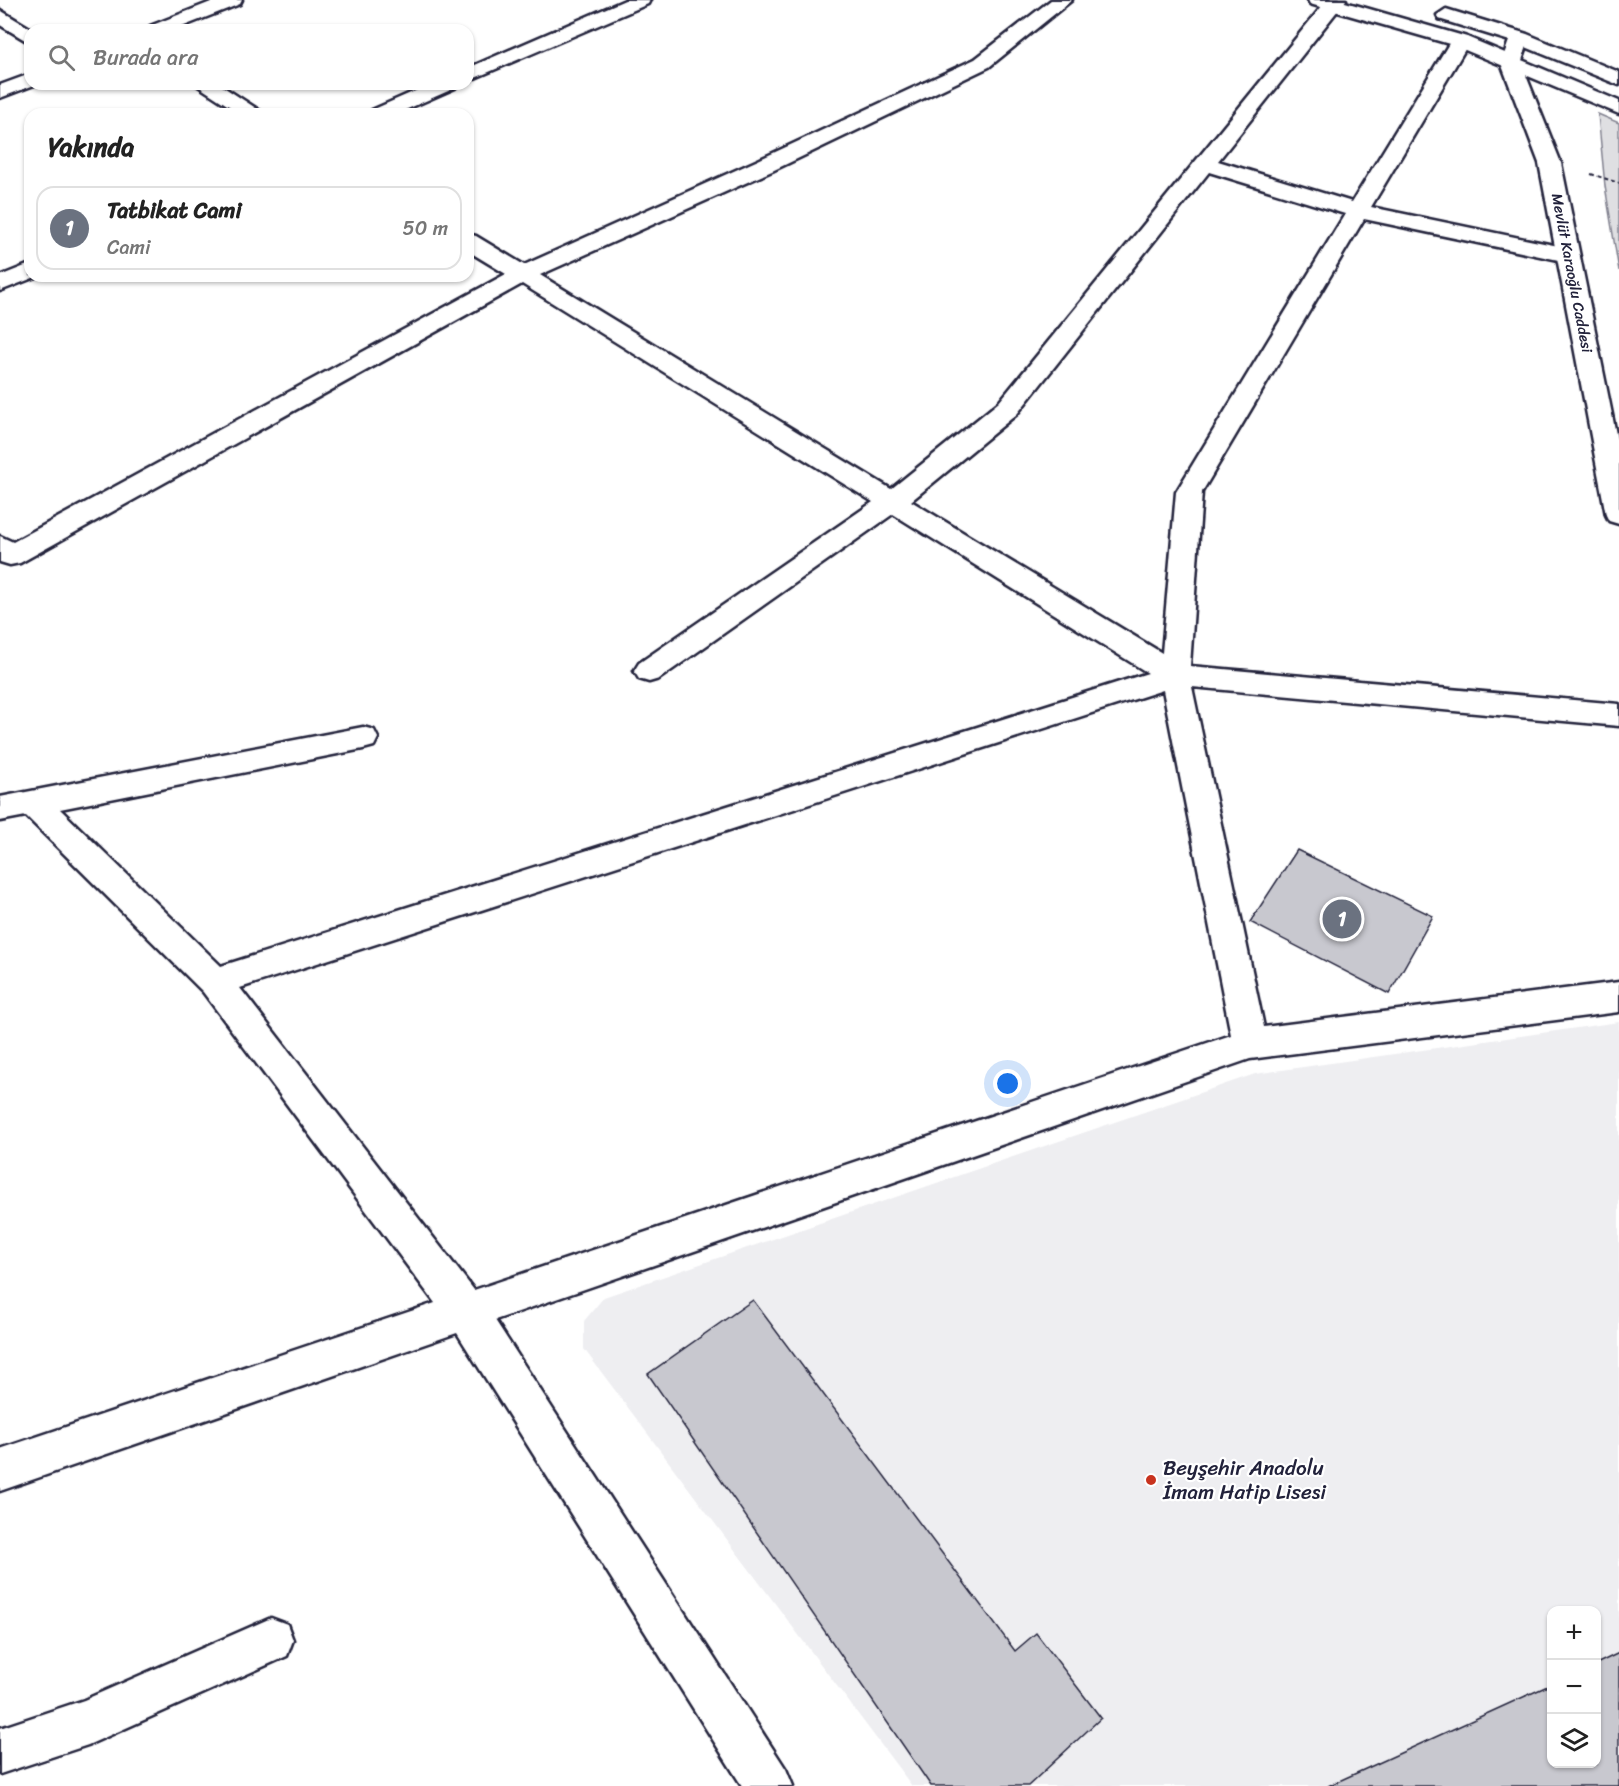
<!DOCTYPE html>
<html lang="tr">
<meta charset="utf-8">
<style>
body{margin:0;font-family:Sriracha,sans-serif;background:#f2f2f2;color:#222}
.controls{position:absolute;right:18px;bottom:18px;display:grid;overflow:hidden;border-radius:12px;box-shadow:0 2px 4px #0004}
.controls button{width:54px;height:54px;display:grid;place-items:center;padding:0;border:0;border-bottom:2px solid #e0e0e0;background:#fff;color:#222;font:30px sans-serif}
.you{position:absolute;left:1008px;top:1084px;width:21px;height:21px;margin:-15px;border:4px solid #fff;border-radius:50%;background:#1a73e8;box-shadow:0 0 0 9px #1a73e833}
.badge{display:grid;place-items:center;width:39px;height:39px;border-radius:50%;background:#0b8043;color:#fff;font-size:20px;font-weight:700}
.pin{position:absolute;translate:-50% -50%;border:3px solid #fff;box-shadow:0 2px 6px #0006}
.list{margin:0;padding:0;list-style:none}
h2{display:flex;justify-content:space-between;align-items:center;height:78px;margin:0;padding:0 24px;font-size:26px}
h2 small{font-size:20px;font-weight:400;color:#767676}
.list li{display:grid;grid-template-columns:39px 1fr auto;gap:18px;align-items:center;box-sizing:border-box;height:84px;margin:0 12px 12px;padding:0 12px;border:2px solid #e0e0e0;border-radius:18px}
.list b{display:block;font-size:22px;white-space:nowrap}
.list p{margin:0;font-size:20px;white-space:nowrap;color:#767676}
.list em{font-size:20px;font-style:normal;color:#767676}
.icon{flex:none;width:33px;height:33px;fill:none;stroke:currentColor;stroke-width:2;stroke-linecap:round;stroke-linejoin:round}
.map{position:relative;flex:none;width:1619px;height:1786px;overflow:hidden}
.search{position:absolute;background:#fff;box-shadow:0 2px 4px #0004;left:24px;top:24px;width:450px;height:66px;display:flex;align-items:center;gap:15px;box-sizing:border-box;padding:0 21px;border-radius:18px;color:#767676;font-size:22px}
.panel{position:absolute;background:#fff;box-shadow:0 2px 4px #0004;left:24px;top:108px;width:450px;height:174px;border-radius:18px}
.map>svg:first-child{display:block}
.built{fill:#eeeef1;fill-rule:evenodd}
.green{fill:#dfdfe2;stroke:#80808e;stroke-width:1.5}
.building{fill:#c8c8cf;stroke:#22223b;stroke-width:1.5}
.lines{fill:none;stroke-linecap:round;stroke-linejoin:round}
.minor-casing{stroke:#22223b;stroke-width:5}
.secondary-casing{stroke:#22223b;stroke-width:5}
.primary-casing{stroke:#22223b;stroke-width:5}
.path{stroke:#22223b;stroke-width:2;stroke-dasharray:4 3;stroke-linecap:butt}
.minor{fill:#fff;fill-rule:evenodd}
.secondary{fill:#fff;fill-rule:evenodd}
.primary{fill:#fff;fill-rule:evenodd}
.poi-dot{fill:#c8321e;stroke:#fff;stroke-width:2}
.labels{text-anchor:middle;stroke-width:4.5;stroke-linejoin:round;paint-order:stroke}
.far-street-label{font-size:15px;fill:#22223b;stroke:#fff}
.near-poi-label{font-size:21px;fill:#22223b;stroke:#fff;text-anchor:start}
</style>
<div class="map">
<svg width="1619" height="1786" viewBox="0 0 1619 1786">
<rect width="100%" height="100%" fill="#fff"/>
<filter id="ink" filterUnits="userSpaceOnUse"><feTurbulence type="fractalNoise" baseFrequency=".0167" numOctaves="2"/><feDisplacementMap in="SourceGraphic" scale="12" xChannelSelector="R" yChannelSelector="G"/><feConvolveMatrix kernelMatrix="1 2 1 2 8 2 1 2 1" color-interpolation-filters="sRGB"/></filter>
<g filter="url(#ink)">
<path class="built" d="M1619,1022v764h-707l-328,-437v-28l20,-24 651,-223zM1552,1610h44v154h-44z"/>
<path class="green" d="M1598,114l21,9v148l-14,-85z"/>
<path class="building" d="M1297,850l136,66 -44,78 -139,-72z
M753,1300l262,351 21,-18 65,85 -73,68h-97l-283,-412z
M1619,1653v133h-291l224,-102v80h44v-100z"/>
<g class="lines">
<g class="minor-casing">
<path id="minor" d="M216,0h26l-2,4 -66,26h-27l3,-4z
M625,0h25l-2,4 -180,77v-13z
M1051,0h21l-83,67 -217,104 -232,104 351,214 108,-87 328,-402h19l-128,161 134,41 101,-165h14l3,4 -99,166 197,41 8,2 3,5 -3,5 -8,2 -204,-43 -162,273 -12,174 429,38v22l-427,-39 72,340 355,-45v30l-369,47 -755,261 291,449 7,17h-51l-285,-453 -457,158v-42l435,-146 -232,-311 -177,-176 -26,5v-24l363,-70 11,3 4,8 -4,8 -11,3 -303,60 161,157 927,-293 -255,-159 -234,165 -10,3 -10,-3 -5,-8 5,-8 234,-161 -351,-218 -502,279 -10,2 -10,-3v-26l13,6 493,-268 -38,-23v-17l8,2 48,29 232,-104 219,-102zM1209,172l136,42 -169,278 -14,161 -251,-152 106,-87zM1163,690l68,345 -757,255 -234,-302z
M0,10l33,20h-3v13l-30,-18z
M30,74v10h7l-37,14v-13z
M195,84h24l46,30h-24z
M431,84h27l-3,4 -59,26h-27l3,-4z
M30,264v12h8l-38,15v-15z
M271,1618l16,6 6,16 -6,16 -199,89 -88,29v-46l84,-28z"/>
</g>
<g class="secondary-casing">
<path id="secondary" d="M1520,32l10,6 -9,25 40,100 58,286v75l-10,-3 -3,-6 -67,-352 -38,-100 9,-25z"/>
</g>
<g class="primary-casing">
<path id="primary" d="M1308,0h30l129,37 152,64v13l-166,-69 -143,-41z
M1446,9l81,25 92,38v13l-106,-43 -74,-23 -2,-4z"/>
</g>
<path class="path" d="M1591,174l28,9"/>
<use href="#minor" class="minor"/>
<use href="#secondary" class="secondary"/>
<use href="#primary" class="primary"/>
</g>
</g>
<circle class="poi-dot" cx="1151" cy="1480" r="6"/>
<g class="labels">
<g class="far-street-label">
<text transform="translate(1572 273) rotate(79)" y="5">Mevlüt Karaoğlu Caddesi</text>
</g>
<g class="near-poi-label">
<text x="1163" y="1475">Beyşehir Anadolu<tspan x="1163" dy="24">İmam Hatip Lisesi</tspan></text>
</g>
</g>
</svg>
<div class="controls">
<button>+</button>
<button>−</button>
<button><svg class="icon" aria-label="layers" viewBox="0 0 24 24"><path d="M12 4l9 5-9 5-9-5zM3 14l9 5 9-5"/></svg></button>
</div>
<div class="you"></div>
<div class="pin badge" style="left:1342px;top:919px;background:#6b7280">1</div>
<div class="search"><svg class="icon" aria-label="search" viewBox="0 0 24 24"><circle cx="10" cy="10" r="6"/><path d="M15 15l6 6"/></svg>Burada ara</div>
<section class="panel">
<h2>Yakında<small></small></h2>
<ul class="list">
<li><span class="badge" style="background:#6b7280">1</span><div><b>Tatbikat Cami</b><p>Cami</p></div><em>50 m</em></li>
</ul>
</section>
</div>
